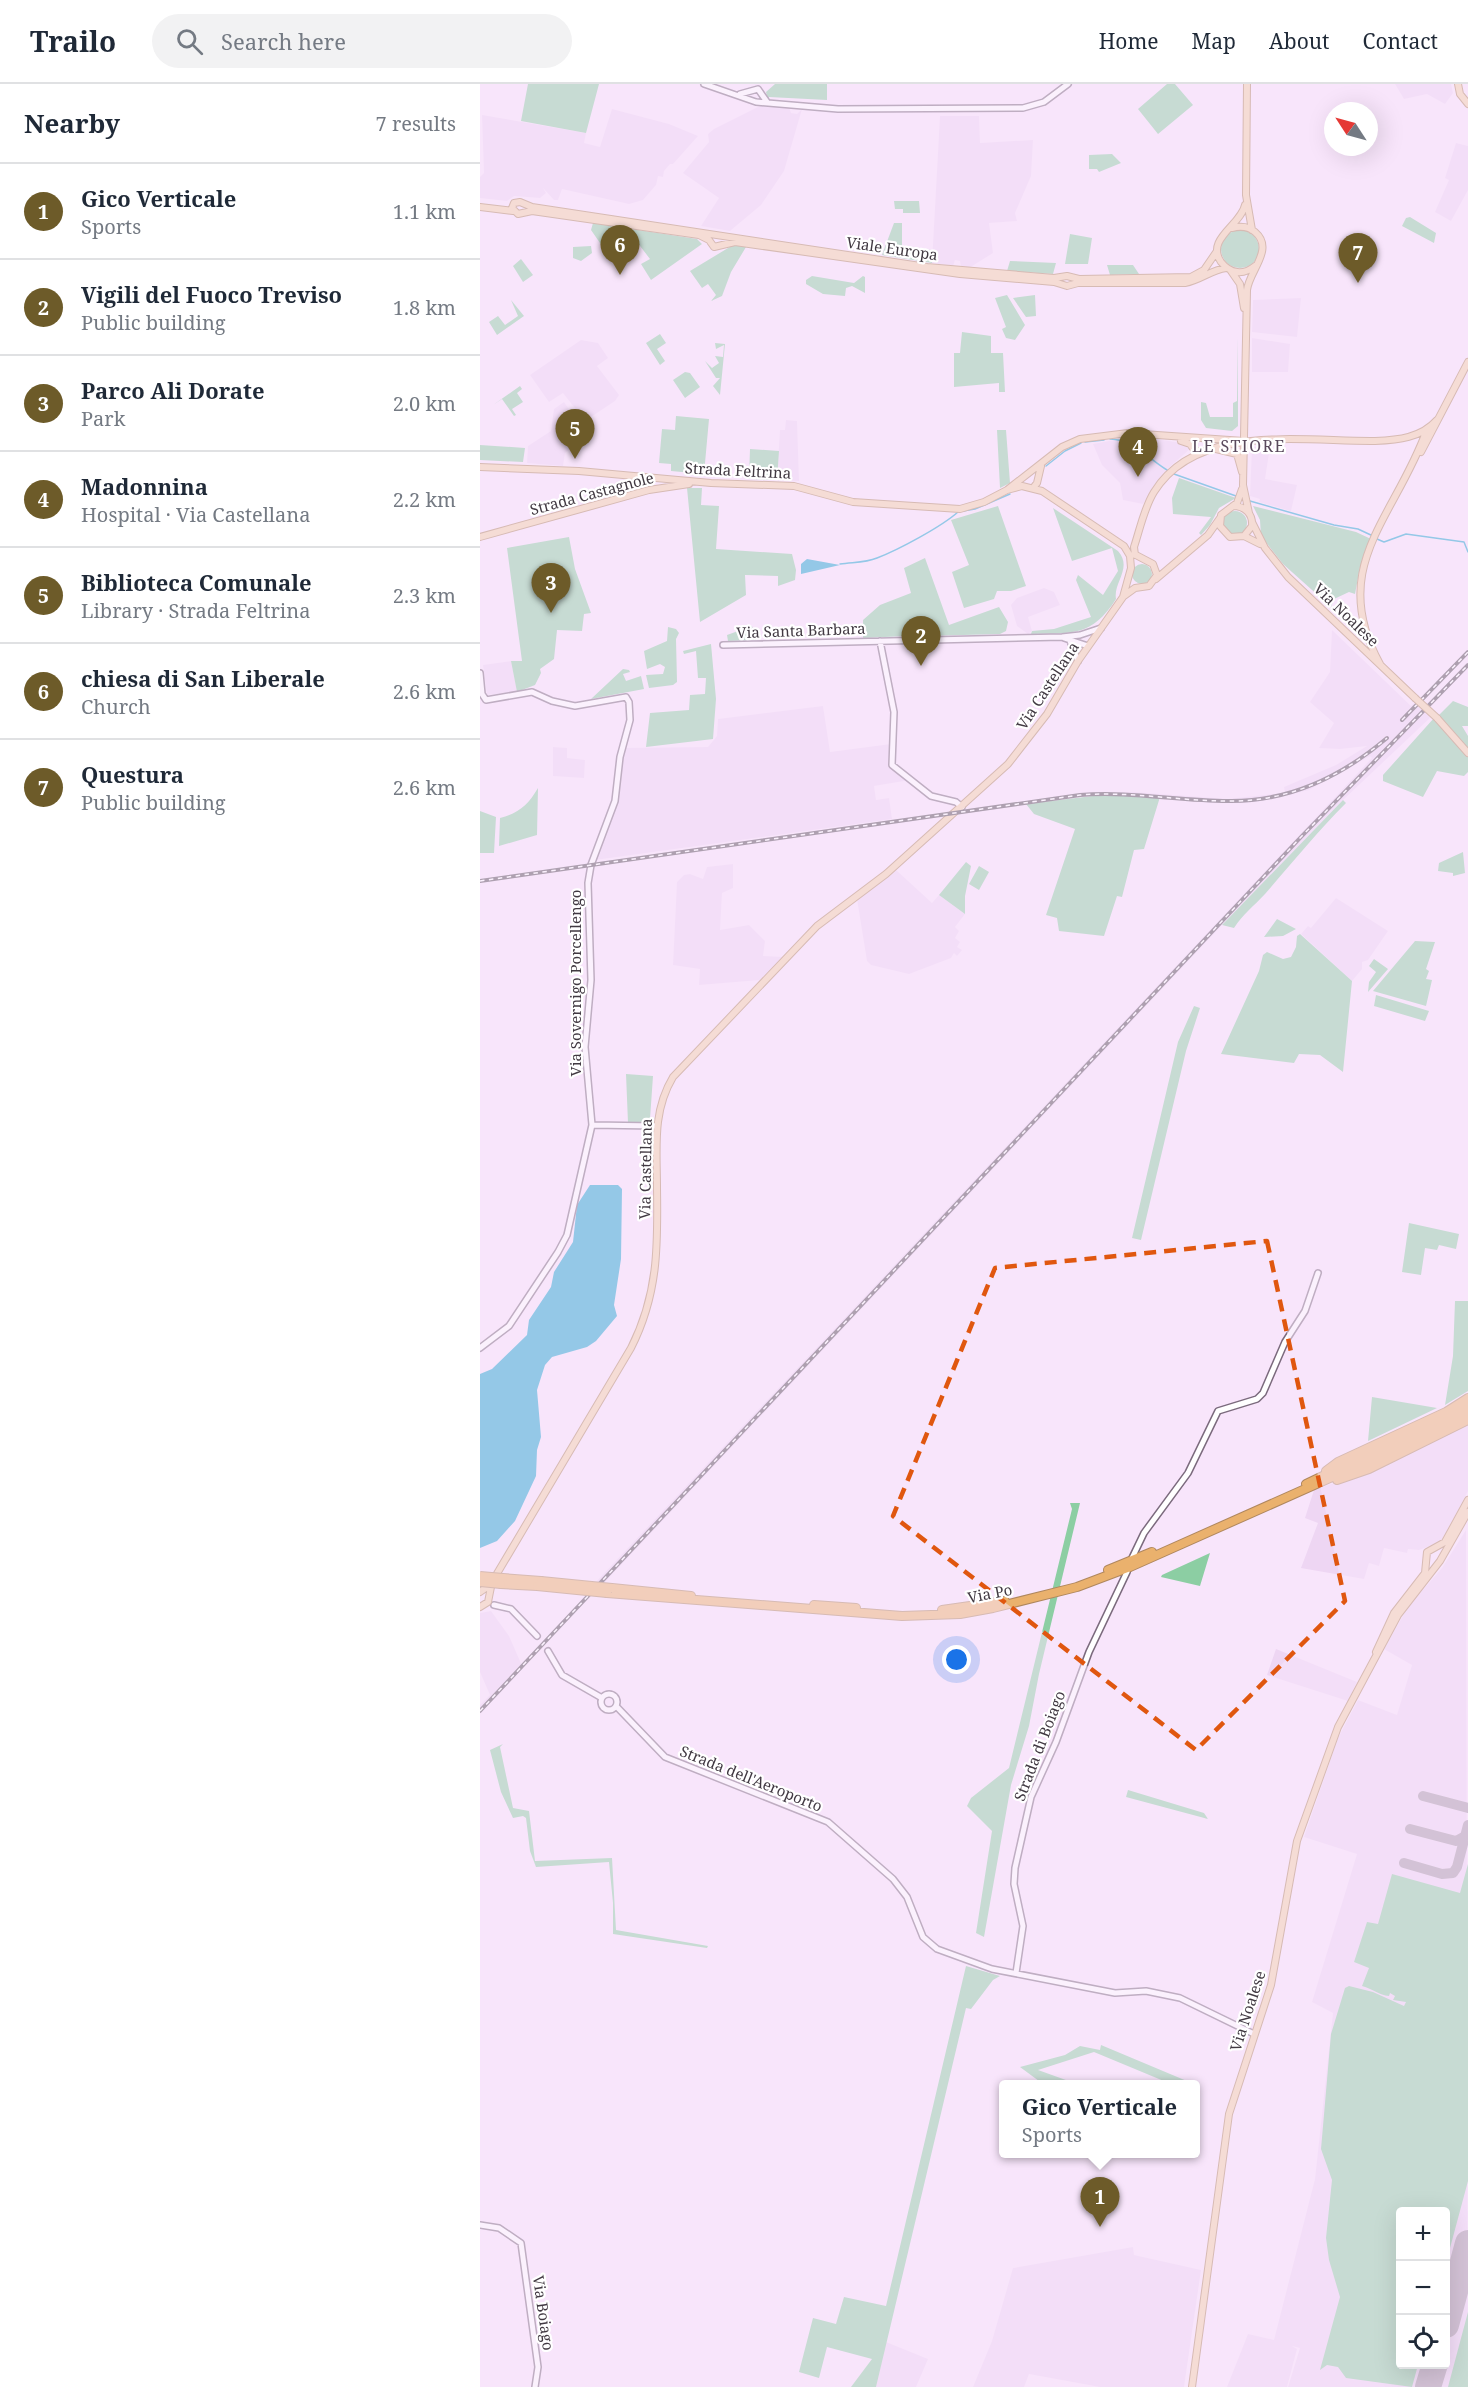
<!DOCTYPE html>
<meta charset="utf-8">
<style>
body{margin:0;font-family:"Noto Serif",serif;background:#f2f2f3;color:#1f2937}
.controls{position:absolute;right:18px;bottom:18px;display:grid;overflow:hidden;border-radius:6px;box-shadow:0 6px 24px #0002}
.controls button{width:54px;height:54px;display:grid;place-items:center;padding:0;border:0;border-bottom:2px solid #e0e1e3;background:#fff;color:#1f2937;font:30px sans-serif}
.compass{position:absolute;left:844px;top:18px;width:54px;height:54px;border-radius:50%;background:#fff;box-shadow:0 6px 24px #0002;rotate:306deg}
.you{position:absolute;left:477px;top:1576px;width:21px;height:21px;margin:-15px;border:4px solid #fff;border-radius:50%;background:#1a73e8;box-shadow:0 0 0 9px #1a73e833}
.badge{display:grid;place-items:center;width:39px;height:39px;border-radius:50%;background:#6d5b29;color:#fff;font-size:20px;font-weight:700}
.pin{position:absolute;translate:-50% -50px;filter:drop-shadow(0 2px 3px #0008)}
.pin::after{content:'';position:absolute;top:32px;width:21px;height:18px;background:inherit;clip-path:polygon(0 0,100% 0,50% 100%)}
.popup{position:absolute;left:519px;top:1996px;width:201px;height:78px;box-sizing:border-box;display:grid;place-content:center;border-radius:6px;background:#fff;filter:drop-shadow(0 2px 4px #0005);font-size:20px;white-space:nowrap;color:#747a83}
.popup b{font-size:22px;color:#1f2937}
.popup::after{content:'';position:absolute;left:50%;top:100%;margin-left:-12px;border:12px solid transparent;border-top-color:#fff}
.list{margin:0;padding:0;list-style:none}
h2{display:flex;justify-content:space-between;align-items:center;height:78px;margin:0;padding:0 24px;font-size:26px}
h2 small{font-size:20px;font-weight:400;color:#747a83}
.list li{display:grid;grid-template-columns:39px 1fr auto;gap:18px;align-items:center;box-sizing:border-box;height:96px;padding:0 24px;border-top:2px solid #e0e1e3}
.list b{display:block;font-size:22px;white-space:nowrap}
.list p{margin:0;font-size:20px;white-space:nowrap;color:#747a83}
.list em{font-size:20px;font-style:normal;color:#747a83}
.icon{flex:none;width:33px;height:33px;fill:none;stroke:currentColor;stroke-width:2;stroke-linecap:round;stroke-linejoin:round}
.map{position:relative;flex:none;width:988px;height:2303px;overflow:hidden}
header{display:flex;align-items:center;gap:36px;box-sizing:border-box;height:84px;padding:0 30px;background:#fff;border-bottom:2px solid #e0e1e3}
header strong{font-size:28px}
nav{display:flex;gap:33px;margin-inline-start:auto;font-size:21px}
.search{width:420px;height:54px;background:#f2f2f3;display:flex;align-items:center;gap:15px;box-sizing:border-box;padding:0 21px;border-radius:33px;color:#747a83;font-size:22px}
main{display:flex}
aside{flex:1;background:#fff}
.map>svg:first-child{display:block}
.built{fill:#eed6f3;fill-rule:evenodd}
.green{fill:#8ccea3}
.water{fill:#1ca4cf}
.lines{fill:none;stroke-linecap:round;stroke-linejoin:round}
.stream{stroke:#1ca4cf;stroke-width:1.5}
.taxiway{stroke:#a698a8;stroke-width:10}
.runway{stroke:#a698a8;stroke-width:26}
.minor-casing{stroke:#7b6a7d;stroke-width:8}
.major-casing{stroke:#af875e;stroke-width:8}
.highway-casing{stroke:#af875e;stroke-width:10}
.minor{stroke:#fff;stroke-width:5}
.major{stroke:#f2d0a7;stroke-width:6}
.highway{stroke:#eab16d;stroke-width:8}
.rail-casing{stroke:#554c56;stroke-width:4}
.rail{stroke:#fff;stroke-width:1.5;stroke-dasharray:4.5;stroke-linecap:butt}
.major-bridge-casing{stroke:#af875e;stroke-width:8;stroke-linecap:butt}
.highway-bridge-casing{stroke:#af875e;stroke-width:10;stroke-linecap:butt}
.major-bridge{stroke:#f2d0a7;stroke-width:6}
.highway-bridge{stroke:#eab16d;stroke-width:8}
.marked{fill:none;stroke:#e0570f;stroke-width:4.5;stroke-dasharray:12 8;stroke-linejoin:round}
.labels{text-anchor:middle;stroke-width:4.5;stroke-linejoin:round;paint-order:stroke}
.street-label{font-size:15px;fill:#413942;stroke:#fff}
.neighbourhood-label{font-size:16px;letter-spacing:1.5px;fill:#5a4a5d;stroke:#fff}
</style>
<header>
<strong>Trailo</strong>
<div class="search"><svg class="icon" aria-label="search" viewBox="0 0 24 24"><circle cx="10" cy="10" r="6"/><path d="M15 15l6 6"/></svg>Search here</div>
<nav><a>Home</a><a>Map</a><a>About</a><a>Contact</a></nav>
</header>
<main>
<aside>
<h2>Nearby<small>7 results</small></h2>
<ul class="list">
<li><span class="badge">1</span><div><b>Gico Verticale</b><p>Sports</p></div><em>1.1 km</em></li>
<li><span class="badge">2</span><div><b>Vigili del Fuoco Treviso</b><p>Public building</p></div><em>1.8 km</em></li>
<li><span class="badge">3</span><div><b>Parco Ali Dorate</b><p>Park</p></div><em>2.0 km</em></li>
<li><span class="badge">4</span><div><b>Madonnina</b><p>Hospital · Via Castellana</p></div><em>2.2 km</em></li>
<li><span class="badge">5</span><div><b>Biblioteca Comunale</b><p>Library · Strada Feltrina</p></div><em>2.3 km</em></li>
<li><span class="badge">6</span><div><b>chiesa di San Liberale</b><p>Church</p></div><em>2.6 km</em></li>
<li><span class="badge">7</span><div><b>Questura</b><p>Public building</p></div><em>2.6 km</em></li>
</ul>
</aside>
<div class="map">
<svg width="988" height="2303" viewBox="0 0 988 2303">
<rect width="100%" height="100%" fill="#f8e5fb"/>
<path class="built" d="M915,0h56l2,9 -8,11 -18,-10 -23,5z
M280,22l29,1 2,6 6,1 5,-5 -18,62 -23,34 -31,26 -29,-5 18,-28 -36,-25 26,-31 -1,-8 6,-5z
M132,25l57,15 29,12 -25,28h-3l-6,7 -1,6 -5,-1 -2,9 -13,15 -14,4 -67,-15 -4,11h-4l-11,-12 3,5 -6,5 -26,-2 -7,5 -27,-3v-21l4,-4 -2,-58 104,18 -2,10 16,4z
M460,32h39l1,27 53,-3 -2,36 -16,37 2,8 -28,2 4,30 -24,15 -8,-1 -1,-6 -5,-1 -2,6 -21,-3z
M976,59l12,3v44l-17,31 -16,-9 14,-32 -4,-2z
M821,214l-4,39 -45,-5 1,-32z
M772,254l38,6 -2,28h-36z
M101,256l17,3 10,15 -11,8 22,29 -4,6 -30,20 -22,-28 -14,9 -19,-27z
M84,318l23,33 -22,18 -2,13 -36,-3 1,-17 23,-15 3,-22z
M306,336l11,1 2,60 -22,-1 3,-50h5z
M656,352l46,7 8,6 -24,21 -23,34 -20,-4 -3,-17 -18,-18 -9,-21z
M772,363h18l-5,32 32,6 -6,26 -32,-9 1,-3 -10,-3z
M564,504l10,4 6,13 -32,12 4,14 -4,3 -11,-8 -6,-21 6,-7z
M852,546l79,76 5,-4 15,15 -88,83 -121,125 -619,659h-9l778,-826 -2,-2 -61,34 -53,12 -42,1 -82,-8 -48,1 -604,86v-2l604,-87 49,-1 95,7 57,-6 -1,-6 52,-22 31,-19 -27,3 -21,-1 15,-25 -24,-21 20,-30z
M31,577l6,31 -30,3 -4,-30z
M343,622l7,46 61,-8 1,21 18,15 -36,6 2,14 13,-2 3,21 -297,41 19,-51 9,-61 85,-1 9,-11 1,-17z
M73,663l14,1v10l18,2 -1,18 -31,-2z
M253,780v24l-11,5 -2,37 29,-5 16,16 -2,15 21,1 -24,23 -61,5 1,-16 -27,-4 4,-83 7,-7 6,-1 13,5 4,-12z
M415,785l37,34 7,-8 26,19 -10,13 4,4 -4,7 5,4 -3,5 5,3 -5,6 -3,-3 -3,5 -42,16 -38,-9 -4,-4 -10,-62z
M856,814l52,33 -20,29 -6,2v7l-10,12 -51,-47 7,-8 3,2z
M988,1336v71l-27,51 -22,8 -11,-1 -1,4 -23,-5 -5,18 -10,-3 -5,16 -63,-11 17,-45 -13,-5 9,-28 51,-18 87,-40z
M986,1446l2,857h-180l12,-39 -8,-2 5,3 -10,38h-60l21,-53 26,6 41,-161 18,-166 -21,-11 45,-148 -53,-17 34,-99 20,-38 39,15 15,-50 -28,-16 24,-42 34,-39zM920,2128h46v152h-46z
M11,1527l18,25 14,32 -43,46v-9l10,-10 -10,-23v-59z
M796,1565l81,33 -9,19 -81,-26z
M653,2163l1,8 67,15 -17,117h-84l-71,-13 -5,13h-51l19,-46 21,-73z
M406,2258l42,17 -12,28h-40z"/>
<path class="green" d="M48,0h71l-13,49 -65,-12z
M295,0h52v16l-58,-3 -1,4 -2,-9z
M687,0h8l18,21 -35,29 -20,-25z
M632,70l9,9 -22,9 -2,-3h-8v-14z
M414,117h25l1,12h-17v-4h-8z
M930,133l26,16 -2,10 -32,-17 4,-8z
M113,139l104,16 5,5 -51,36 -10,-16 9,-5 -13,-17 -7,9 -2,-9 -8,-6 -2,2h4l3,7 -16,11 -18,-26z
M414,139h8v26l31,1 -1,13 -50,-8z
M741 165a19 19 0 1 1 38 0a19 19 0 1 1-38 0Z
M590,150l22,4 -4,26h-23z
M253,161l13,2 -15,25 -9,24 -11,5 5,-6 -8,-11 -6,4 -12,-17z
M111,162l1,7 -11,8 -8,-3v-11z
M41,175l12,16 -10,7 -10,-16z
M530,177l46,2 -3,11 -46,-3z
M627,181h26l6,9 -29,1z
M332,192l42,7 9,-7 2,1v16l-13,-7 -6,2 -1,8 -22,-2 -17,-10v-4z
M527,211l18,30 -10,15 -9,-2 -4,-9 4,-2 -11,-29z
M555,211l1,21 -10,1 -13,-19z
M31,216l13,16 -27,19 -8,-13 9,-6 7,9 13,-9z
M482,248l29,4v17h12l2,39h-6v-9l-45,4v-34h6z
M180,250l6,9 -9,6 8,12 -5,4 -14,-22z
M758,253v89l-6,5 -26,-3 -5,-8v-18l5,1 4,14h23v-14l4,-2z
M235,259l10,1 -5,51 -7,-9 7,-8h-4l-11,-17 7,7 7,-5 -4,-7 8,1 1,-12 -8,4z
M205,288l5,1 10,14 -15,11 -12,-18z
M40,302l2,3 -5,4 6,9 -11,7 4,6 -2,1 -12,-17 -9,6z
M196,332l33,3 -5,55 -33,-3v-7l-12,-1 3,-34 13,1z
M517,346h9l4,53 -10,5z
M0,361l45,3 -2,14 -43,-2z
M270,365l29,2 -2,29 -28,-1z
M699,394l57,20 -17,10 -9,17 -9,10 -2,-2 12,-16 -38,-3 -1,-16z
M207,404h15l-1,17 18,1 -3,43 76,5 4,16 -1,10 -17,6v-10l-33,-1 1,20 -46,27z
M518,422l28,80 -15,5h-14l-3,8 -30,9 -12,-36 17,-7 -18,-45z
M773,422l103,26 15,7 -11,28 -5,27 -6,-2 -15,7 -3,8 -48,-43 -22,-28 -1,-16z
M573,424l65,43c15,17 -5,31 -2,48 -24,38 -44,34 -85,35l1,-3 22,-2 37,-12 -15,-37 2,-5 25,20 15,-24 -6,-23 -40,13z
M743 439a12 12 0 1 1 24 0a12 12 0 1 1-24 0Z
M89,453l6,32 16,44 -7,1 -2,17 -25,-1 -3,29 -14,10 1,4 -6,12 -18,7 -6,-31h11l-15,-113z
M445,474l24,67 50,-18 9,15 -2,9 -6,3 -73,2 -3,-9 -8,-3 -7,4 -2,8 -44,2v-18l17,-15 31,-12 -7,-25z
M652 490a10 10 0 1 1 20 0a10 10 0 1 1-20 0Z
M272,542l4,14 -28,1 -1,-6z
M188,543l8,2 3,4 -3,6 1,43 -4,3 -24,3 -3,-13 17,-1 2,-7 -5,-3 -13,5 -3,-18 23,-10z
M231,560l5,55 -3,40 -67,8 4,-34 39,-3 1,-15 15,-1 1,-16h-8l-2,-27 -12,3 -1,-3z
M143,585l6,1 1,2 -7,2 3,7 15,-5 3,13 -53,10z
M973,617l15,6v19h-6l6,10v12l-30,-32z
M954,634l34,39v15l-4,4 -27,-5 -14,26 -40,-16v-6z
M58,704l-1,47 -38,11 1,-28c19,-5 28,-13 38,-30z
M621,711l59,2 -16,52 -10,1 -12,47 -5,-1 -13,40 -45,-5 -2,-13 -11,-3 29,-86 -41,-15 -8,-10z
M863,716l3,3c-29,29 -54,60 -81,91 -11,12 -22,20 -31,34l-12,-3z
M0,727l16,6 -2,36h-14z
M983,768l2,21 -12,3v-3l-15,-2 1,-8z
M486,778l5,4 -6,30v18l-26,-19z
M499,782l10,6 -10,18 -10,-6z
M797,835l19,10 -13,7 -19,1z
M820,850l52,47 -9,91 -23,-17 -21,-1 -5,9 -73,-9 38,-83 4,-16 4,-3 16,7 8,-2 5,-10 1,-11z
M935,857l20,1 -9,27 3,2 -3,8 6,1 -6,26 -53,-15z
M894,875l14,10 -20,23 1,-10 7,-10 -7,-6z
M896,911l53,16 -4,10 -51,-15z
M714,922l6,2 -14,43 -45,189 -9,-2 46,-196z
M146,990l27,2 -3,43 -5,5 -17,-1z
M929,1139l50,11 -3,15 -17,-4 -2,5 -12,-2 -4,27 -19,-3z
M975,1217h13v90l-23,14 8,-49z
M892,1313l65,11 -69,33z
M590,1419h10l-41,171 -10,52 -18,59 -27,152 -8,-4 16,-102 -25,-25 4,-8 38,-30 63,-259z
M730,1469l-10,33 -39,-9 1,-2z
M23,1660l-3,3 13,61 16,3 6,50 77,-3 4,72 92,16 -1,2 -94,-14v-31l-4,-41 -73,5 -6,-16 -4,-33 -3,-2 -10,2 -12,-26 -11,-42z
M648,1706l76,23 4,6 -82,-22z
M988,1780v317l-22,82v-51h-46v152l18,1 -6,22 -66,-9 -8,-11 -11,-2 -7,5 20,-73 -11,-37 -3,-22 6,-58 -11,-31 10,-115 14,-46 4,-2 24,6 31,14 2,-4 -13,-2 2,-4 -5,-3 -1,3c-10,-1 -16,-7 -27,-10l7,-18 -15,-6 13,-40 11,2 14,-50 68,19z
M486,1882l34,10 -7,4 -22,29 -5,-1 -90,379h-25l21,-28 -45,-12 -8,31 -20,-6 14,-54 23,6 8,-27 42,9z
M621,1961l93,39h-23l-77,-32 -56,18 39,14h-34l-23,-17 45,-12 15,-9 20,4z
M988,2228v75h-20z"/>
<path class="water" d="M327,475l33,6 -39,9v-10z
M110,1101h28l4,4 -1,70 -7,46 3,11 -21,25 -9,6 -35,10 -7,8 -8,25 4,47 -4,13 -1,26 -21,45 -18,20 -17,7v-174l12,-5 35,-34 2,-15 22,-33 3,-15 19,-30 4,-37z"/>
<g class="lines">
<path class="stream" d="M630,355c22,0 39,20 57,31
M605,358l19,-2
M566,382l19,-15 16,-8
M694,390l62,22
M770,417l84,24 24,4 15,7
M483,427l12,-2 35,-15
M897,455l7,3 22,-8 58,8 4,10
M360,480c13,-2 25,-1 37,-6 21,-8 64,-31 81,-46"/>
<path class="taxiway" d="M943,1712l45,12
M930,1745l46,12 9,-5
M924,1779l38,11 11,-1 4,-6 11,-42"/>
<path class="runway" d="M966,2241l22,-82
M948,2303l7,-23"/>
<g class="minor-casing">
<path id="minor" d="M224,0l52,18 82,7 185,-1 21,-6 24,-18
M260,10l18,-5 9,13
M584,554l24,8
M400,557l14,71 -2,53 39,31 25,6 6,5
M590,557l8,20
M243,561l339,-8 18,-2 21,-7
M0,589l2,21 4,6 46,-8 20,9 23,5 51,-9 3,5 1,18 -10,37 -5,44 -24,64 -3,18 3,97 -6,67 7,78 -25,110 -9,17 -49,74 -29,22
M112,1041l64,1
M652,1474l12,-25 44,-60 30,-62 39,-12 6,-6 22,-51 20,-31 13,-38
M14,1521l17,4 26,27
M68,1567l14,24 40,23
M121 1618a8 8 0 1 1 16 0a8 8 0 1 1-16 0Z
M136,1622l49,51 163,65 65,57 14,18 16,40 14,12 55,20 123,24 31,-2 34,7 74,36
M536,1889l7,-47 -9,-42 1,-16 16,-71 25,-55 33,-90 38,-80
M0,2141l19,3 22,15 17,124 -3,20"/>
</g>
<g class="major-casing">
<path id="major" d="M767,0l-1,111 6,35
M978,0l2,10 8,10
M765,121c-4,20 -40,34 -24,57 4,5 9,9 16,10 7,1 13,-2 18,-6
M0,123l33,4
M752,144c8,-2 16,-2 23,4 20,17 -6,39 -8,58l-4,195 6,28
M737,167l-13,19 -13,7 -112,2 -12,-3 -13,2 -127,-11 -395,-60 -12,-5 -6,1 -2,5 6,6 14,-3 167,24 10,5 5,7 21,-5 225,32 94,8 13,4 11,-3h107c16,-3 26,-13 41,-15
M751,187l9,13 4,24
M701,357l9,3 5,7h8
M736,365l21,5 5,18
M941,368l47,-90
M0,383l99,4 132,12 83,3 59,16 107,7 24,-7 23,-12 55,-43 18,-8 48,-6 116,8
M553,404l4,-5 4,-17
M762,405l-5,14 -16,12 -1,11 10,11 14,-1 16,8
M753,422c12,0 20,8 19,20l-8,10
M772,438l13,26 23,29 127,121
M0,453l169,-47 40,-6
M655,471l-1,-8c6,-18 10,-39 20,-55 43,-70 151,-50 221,-51 23,-1 46,-3 62,-21
M676,495l52,-44 12,-17
M644,512l11,-8 14,-2 8,-11 -4,-11 -19,-10
M900,580c-53,-97 14,-145 46,-232
M957,634l31,35
M0,1508l10,-7
M0,1523l8,-5 4,-20 139,-234c27,-53 27,-101 26,-160 0,-40 -5,-76 16,-111l144,-151 69,-52 122,-110 39,-50 31,-53 45,-64 8,-29 -1,-12 -6,-10 -82,-55 -20,-5 -15,4
M896,1568l18,-39 31,-40 2,-21 18,-10 23,-42
M712,2303l37,-273 42,-129 26,-144 41,-114 60,-112 42,-54 28,-49"/>
</g>
<g class="highway-casing">
<path id="highway" d="M846,1387l12,-9 108,-50 22,-14
M857,1396l32,-11 99,-49
M826,1400l162,-78
M628,1486l44,-18
M23,1494l38,3
M21,1500l36,2
M132,1504l79,8
M127,1509l295,23 58,-2 33,-6 84,-21 53,-20 247,-110 91,-45
M334,1521l42,3
M462,1526l63,-9"/>
</g>
<use href="#minor" class="minor"/>
<use href="#major" class="major"/>
<use href="#highway" class="highway"/>
<g class="rail-casing">
<path id="rail" d="M922,636l66,-68
M0,797l600,-86c50,-4 98,6 148,6 61,1 113,-24 159,-63
M0,1627l821,-874 167,-172"/>
</g>
<use href="#rail" class="rail"/>
<g class="major-bridge-casing">
<path id="major-bridge" d="M935,614l22,20"/>
</g>
<g class="highway-bridge-casing">
<path id="highway-bridge" d="M0,1492l23,2
M61,1497l71,7
M0,1498l21,2
M57,1502l70,7"/>
</g>
<use href="#major-bridge" class="major-bridge"/>
<use href="#highway-bridge" class="highway-bridge"/>
</g>
<path d="M0 0H988V2303H0ZM787,1157l78,360 -149,149 -303,-234 102,-248z" fill="#f8e5fb" fill-opacity=".55" fill-rule="evenodd"/>
<path class="marked" d="M787,1157l78,360 -149,149 -303,-234 102,-248z"/>
<g class="labels">
<g class="street-label">
<text transform="translate(412 165) rotate(8)" y="5">Viale Europa</text>
<text transform="translate(258 387) rotate(3)" y="5">Strada Feltrina</text>
<text transform="translate(112 410) rotate(-15)" y="5">Strada Castagnole</text>
<text transform="translate(866 531) rotate(44)" y="5">Via Noalese</text>
<text transform="translate(321 547) rotate(-2)" y="5">Via Santa Barbara</text>
<text transform="translate(568 602) rotate(-57)" y="5">Via Castellana</text>
<text transform="translate(96 899) rotate(-90)" y="5">Via Sovernigo Porcellengo</text>
<text transform="translate(166 1085) rotate(-89)" y="5">Via Castellana</text>
<text transform="translate(510 1510) rotate(-11)" y="5">Via Po</text>
<text transform="translate(560 1662) rotate(-69)" y="5">Strada di Boiago</text>
<text transform="translate(271 1695) rotate(22)" y="5">Strada dell'Aeroporto</text>
<text transform="translate(768 1927) rotate(-72)" y="5">Via Noalese</text>
<text transform="translate(63 2229) rotate(82)" y="5">Via Boiago</text>
</g>
<g class="neighbourhood-label">
<text x="759" y="368">LE STIORE</text>
</g>
</g>
</svg>
<div class="controls">
<button>+</button>
<button>−</button>
<button><svg class="icon" aria-label="locate" viewBox="0 0 24 24"><circle cx="12" cy="12" r="6"/><path d="M12 2v4M12 18v4M2 12h4M18 12h4"/></svg></button>
</div>
<svg class="compass" viewBox="-18 -18 36 36"><path d="M0-13l5 13h-10z" fill="#e53935"/><path d="M0 13l5-13h-10z" fill="#747a83"/></svg>
<div class="you"></div>
<div class="pin badge" style="left:620px;top:2143px">1</div>
<div class="popup"><b>Gico Verticale</b>Sports</div>
<div class="pin badge" style="left:441px;top:582px">2</div>
<div class="pin badge" style="left:71px;top:529px">3</div>
<div class="pin badge" style="left:658px;top:393px">4</div>
<div class="pin badge" style="left:95px;top:375px">5</div>
<div class="pin badge" style="left:140px;top:191px">6</div>
<div class="pin badge" style="left:878px;top:199px">7</div>
</div>
</main>
